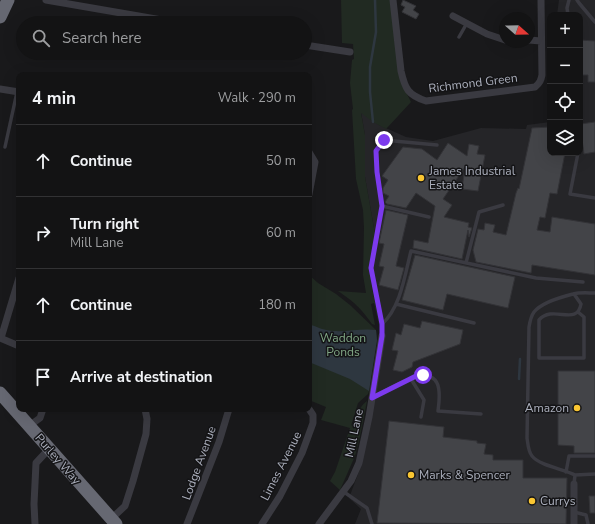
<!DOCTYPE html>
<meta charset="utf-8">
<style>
body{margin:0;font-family:"Nunito Sans",sans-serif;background:#202022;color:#f1f3f6}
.controls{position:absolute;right:12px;top:12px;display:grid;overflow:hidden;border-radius:8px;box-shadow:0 4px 16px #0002}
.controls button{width:36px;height:36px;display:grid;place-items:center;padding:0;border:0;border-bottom:1px solid #323234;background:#131314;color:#f1f3f6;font:20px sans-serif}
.compass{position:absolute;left:499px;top:12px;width:36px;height:36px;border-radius:50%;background:#131314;box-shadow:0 4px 16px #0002;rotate:110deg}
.stop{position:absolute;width:12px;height:12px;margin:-9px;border:3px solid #7c3aed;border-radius:50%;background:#fff}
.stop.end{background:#7c3aed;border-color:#fff;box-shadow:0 1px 4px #0008}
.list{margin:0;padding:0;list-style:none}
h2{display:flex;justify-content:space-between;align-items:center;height:52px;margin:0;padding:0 16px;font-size:17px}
h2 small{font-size:13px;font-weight:400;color:#9d9ea0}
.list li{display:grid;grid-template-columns:26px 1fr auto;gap:12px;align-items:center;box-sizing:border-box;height:72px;padding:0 16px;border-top:1px solid #323234}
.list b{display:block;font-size:15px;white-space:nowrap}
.list p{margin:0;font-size:13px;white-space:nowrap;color:#9d9ea0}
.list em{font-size:13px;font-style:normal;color:#9d9ea0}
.icon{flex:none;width:22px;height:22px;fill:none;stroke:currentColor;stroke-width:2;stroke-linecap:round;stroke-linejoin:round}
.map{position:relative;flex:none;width:595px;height:524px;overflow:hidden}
.search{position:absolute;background:#131314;box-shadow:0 4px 16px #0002;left:16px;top:16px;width:296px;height:44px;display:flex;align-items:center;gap:10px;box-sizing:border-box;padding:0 14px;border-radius:22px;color:#9d9ea0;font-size:15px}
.panel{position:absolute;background:#131314;box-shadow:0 4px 16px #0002;left:16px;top:72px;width:296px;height:340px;border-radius:8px}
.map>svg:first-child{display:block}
.built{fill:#252528}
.green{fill:#212a22}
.water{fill:#2e3740}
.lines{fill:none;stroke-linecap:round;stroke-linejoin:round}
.stream{stroke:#2e3740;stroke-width:2.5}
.building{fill:#434448;stroke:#333337}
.lane{stroke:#3a3a41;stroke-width:3.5}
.street{stroke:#3a3a41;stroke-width:7}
.highway{stroke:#666872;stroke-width:13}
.route{stroke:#7c3aed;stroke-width:5}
.poi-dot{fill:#fac632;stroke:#141416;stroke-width:1.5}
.labels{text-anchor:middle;stroke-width:3;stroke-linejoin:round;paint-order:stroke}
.street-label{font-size:12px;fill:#abafbc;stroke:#141416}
.poi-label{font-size:12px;fill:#abafbc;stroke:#141416;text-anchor:start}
.park-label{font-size:12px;fill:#81a786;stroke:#141416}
</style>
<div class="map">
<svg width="595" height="524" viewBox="0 0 595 524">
<rect width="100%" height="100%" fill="#19191b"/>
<path class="built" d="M559,0h36v524h-240l6,-15 -12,-11 12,-32 21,-130 -10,-48 -2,-20 5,-34 -10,-57v-42l-4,-23 18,13 27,12 27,4 48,-13 45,1 1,-4 23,-3v31h30v-138h-23z"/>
<path class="green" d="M341,0h50l11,84 9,18 -25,27 -13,-7 -12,-9 4,22v42l10,57 -5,35 2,19 8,37h-1l-5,-22 -3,1 4,21 -3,-1c-11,-16 -18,-22 -34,-33l28,2 -3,-18 1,-47 -1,-18 -7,-31 -4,-69 1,-1 -3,-26 2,-23 2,-1 -1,-15 -11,-1z
M309,275l9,8 18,11 14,11 26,25 1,10 -8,51 -1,3 -10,9 -7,23c7,-8 6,-18 16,-25l-7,35 -5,20 -15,34 -10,-9 5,-9 15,-44 -29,-8 5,-13 -17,-7z"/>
<path class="water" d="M309,324c8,3 16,7 25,7 14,1 28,-3 42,-1l1,10 -8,51 -19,-12 -41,-17z"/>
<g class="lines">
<path class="stream" d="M373,122l-3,-30v-25l6,-35 -1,-32
M519,379l1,-20"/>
</g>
<path class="building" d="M403,0l13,6 -3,4 6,4 -3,5 -14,-7 3,-5 -4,-2z
M580,40l15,1v41h-7v-7h-8z
M595,122v30l-11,2 -4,-30z
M550,127l-2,13 2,1v12h15l-8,41 -7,-1 -5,25 -5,-1 -3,13 13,2 2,-15 43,7v51l-63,-10 -1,8 -55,-11 -3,-12 5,-21 6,1 1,-7 10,2 -2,7 13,3 10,-42 2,-5 1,1 13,-61z
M448,143l19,13 2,-12 10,2 -2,8 8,1 -7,36 -16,-2 3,-22 -22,32 9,6 -8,12 25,6 -1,4 4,1 -3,9 -1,-7 -6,29 -49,-11 1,-8 14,3 7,-37 -19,-13 -10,15 -19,-4 -2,-2 4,-6 -6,-3v-5l5,-8 -6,-4 21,-29 19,2 15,11z
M386,210l22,5 -12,51 8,2 -6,22 -19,-5 5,-18 -5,-1 5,-22 -5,-1z
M415,255l100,22 -7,31 -61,-14 -4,16 -41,-10z
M422,321l41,9 -3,14 -47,18 -1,5 -10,5 -9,-2 5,-19 -6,-1 4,-17 5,2 3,-11 16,4z
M558,371h37v82h-21v-7l-16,-1z
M389,421l55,6 -1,10 34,4v2l9,1 -2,10 9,1v5h30v18h44l-1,46 -189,-1z
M589,496h6v17h-5z"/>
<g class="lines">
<path class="lane" d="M577,0l2,3 16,19
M568,15l-1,-7 2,-8
M459,37l8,-14
M5,147l12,-55
M578,153l-8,41 25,4
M382,206l-5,-34 -1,-21 7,-11 54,5
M466,263l13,-51 24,-7
M574,294l7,10c-4,23 -28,0 -42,16v38h45v-41l-6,-5
M396,304l78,19
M382,324l-11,-56 11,-62 47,11
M382,336v-12c19,-17 23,-50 29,-73l125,27 47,4
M411,379l13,21 -3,17
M373,397c13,-6 55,-34 64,-14 4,8 2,20 1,28l43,3
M566,472l3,-16h26
M575,475l20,-1
M574,484l1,-9c-11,-6 -35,-9 -43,-19 -4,-5 -4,-12 -5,-18l2,-111c1,-6 2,-11 5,-15 8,-10 27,-15 39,-18 7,-2 15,-1 22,-1
M344,492l23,16 5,16
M574,512l12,3 2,9"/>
<path class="street" d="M46,0l133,23
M393,0l8,71c4,18 7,24 25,30l109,-14c5,-4 6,-7 7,-12l-1,-75
M453,16l34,18 18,6
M529,40l12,1
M305,45l45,7
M0,89l19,3
M309,152l6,10 -6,32
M0,338l19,8
M1,338l18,-60
M29,426l11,-8 3,-9
M111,519l14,-13 8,-25 13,-47 1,-15 -2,-10
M35,524l-1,-20 2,-41 13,-14
M187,524l32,-82 10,-33
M262,524l18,-28 22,-43 11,-30v-8l-4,-6
M319,524l32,-43 8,-18 10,-46 13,-81
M574,524v-40"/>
<path class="highway" d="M0,17l8,-17
M0,393l116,131"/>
</g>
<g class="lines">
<path class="route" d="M384,140l-8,11 1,21 5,34 -11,62 11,56v12l-10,62 44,-22 7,-1"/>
</g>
<g class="poi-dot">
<circle cx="421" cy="178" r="4"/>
<circle cx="577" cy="408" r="4"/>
<circle cx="411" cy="475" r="4"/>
<circle cx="532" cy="501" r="4"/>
</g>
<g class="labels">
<g class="street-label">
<text transform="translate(473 83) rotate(-7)" y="4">Richmond Green</text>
<text transform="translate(354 433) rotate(-78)" y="4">Mill Lane</text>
<text transform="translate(58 459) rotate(49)" y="4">Purley Way</text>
<text transform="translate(199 463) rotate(-70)" y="4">Lodge Avenue</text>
<text transform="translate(281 466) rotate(-63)" y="4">Limes Avenue</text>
</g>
<g class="poi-label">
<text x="429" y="175">James Industrial<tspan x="429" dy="14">Estate</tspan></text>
<text x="569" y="412" text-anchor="end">Amazon</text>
<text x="419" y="479">Marks &amp; Spencer</text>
<text x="540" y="505">Currys</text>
</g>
<g class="park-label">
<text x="343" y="342">Waddon<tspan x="343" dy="14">Ponds</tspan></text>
</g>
</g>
</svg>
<div class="controls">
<button>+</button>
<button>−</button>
<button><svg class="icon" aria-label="locate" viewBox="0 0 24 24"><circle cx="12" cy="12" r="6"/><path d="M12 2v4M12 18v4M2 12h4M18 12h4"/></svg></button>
<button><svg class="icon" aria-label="layers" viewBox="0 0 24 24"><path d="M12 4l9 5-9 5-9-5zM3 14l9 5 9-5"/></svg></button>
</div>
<svg class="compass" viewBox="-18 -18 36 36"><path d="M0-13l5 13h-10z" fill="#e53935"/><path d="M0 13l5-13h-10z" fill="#9d9ea0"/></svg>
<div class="stop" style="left:423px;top:375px"></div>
<div class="stop end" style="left:384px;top:140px"></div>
<div class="search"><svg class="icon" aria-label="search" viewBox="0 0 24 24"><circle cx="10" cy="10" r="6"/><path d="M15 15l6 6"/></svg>Search here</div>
<section class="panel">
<h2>4 min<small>Walk · 290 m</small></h2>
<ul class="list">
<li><svg class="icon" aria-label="ahead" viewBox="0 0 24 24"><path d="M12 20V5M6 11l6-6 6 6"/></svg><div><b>Continue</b></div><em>50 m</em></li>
<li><svg class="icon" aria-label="right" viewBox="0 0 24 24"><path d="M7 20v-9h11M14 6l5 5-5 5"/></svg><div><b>Turn right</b><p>Mill Lane</p></div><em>60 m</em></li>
<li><svg class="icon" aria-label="ahead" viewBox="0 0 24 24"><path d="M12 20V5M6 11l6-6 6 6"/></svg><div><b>Continue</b></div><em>180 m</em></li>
<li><svg class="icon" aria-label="arrive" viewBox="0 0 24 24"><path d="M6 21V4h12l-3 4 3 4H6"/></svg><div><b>Arrive at destination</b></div></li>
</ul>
</section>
</div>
